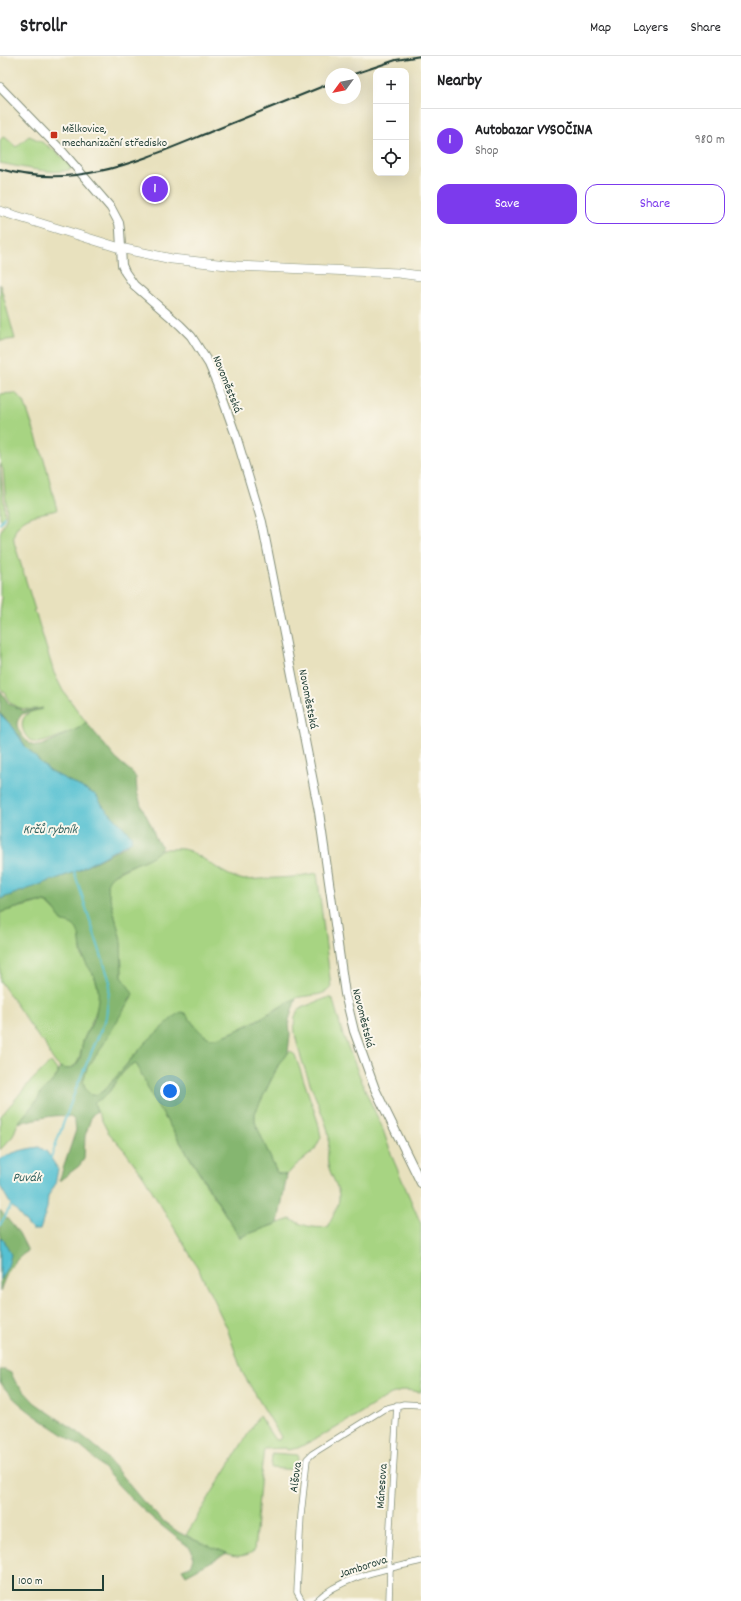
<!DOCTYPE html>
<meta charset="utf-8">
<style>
body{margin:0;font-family:Dekko,sans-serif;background:#f6f6f6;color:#202124}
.controls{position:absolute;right:12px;top:12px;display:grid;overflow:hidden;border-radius:8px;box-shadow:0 4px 16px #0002}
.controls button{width:36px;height:36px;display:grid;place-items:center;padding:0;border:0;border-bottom:1px solid #e0e0e0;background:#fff;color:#202124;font:20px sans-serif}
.compass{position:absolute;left:325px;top:12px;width:36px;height:36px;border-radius:50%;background:#fff;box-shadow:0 4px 16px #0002;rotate:237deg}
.scale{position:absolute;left:12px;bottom:10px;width:92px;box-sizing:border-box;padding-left:4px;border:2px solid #1f3d34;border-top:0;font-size:11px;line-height:14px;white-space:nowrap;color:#1f3d34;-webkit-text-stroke:3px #fbf7ec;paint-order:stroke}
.you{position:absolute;left:170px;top:1035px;width:14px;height:14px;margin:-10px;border:3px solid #fff;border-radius:50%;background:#1a73e8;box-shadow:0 0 0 6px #1a73e833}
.badge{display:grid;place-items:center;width:26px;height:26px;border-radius:50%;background:#7c3aed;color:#fff;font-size:13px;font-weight:700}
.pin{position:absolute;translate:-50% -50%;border:2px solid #fff;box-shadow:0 1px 4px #0006}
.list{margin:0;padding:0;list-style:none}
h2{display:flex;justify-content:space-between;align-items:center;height:52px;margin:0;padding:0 16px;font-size:17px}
h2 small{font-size:13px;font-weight:400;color:#757577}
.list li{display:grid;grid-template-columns:26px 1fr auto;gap:12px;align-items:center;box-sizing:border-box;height:64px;padding:0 16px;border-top:1px solid #e0e0e0}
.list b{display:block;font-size:15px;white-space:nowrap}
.list p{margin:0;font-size:13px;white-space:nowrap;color:#757577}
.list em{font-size:13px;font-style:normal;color:#757577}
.actions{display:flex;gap:8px;padding:12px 16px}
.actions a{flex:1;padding:9px 0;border:1px solid #7c3aed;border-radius:12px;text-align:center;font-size:14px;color:#7c3aed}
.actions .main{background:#7c3aed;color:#fff}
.icon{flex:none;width:22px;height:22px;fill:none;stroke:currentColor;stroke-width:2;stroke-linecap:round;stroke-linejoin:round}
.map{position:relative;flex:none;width:421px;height:1545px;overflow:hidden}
header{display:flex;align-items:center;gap:24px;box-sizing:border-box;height:56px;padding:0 20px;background:#fff;border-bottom:1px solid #e0e0e0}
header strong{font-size:19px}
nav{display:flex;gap:22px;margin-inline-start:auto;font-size:14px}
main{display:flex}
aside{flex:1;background:#fff}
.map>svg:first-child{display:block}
.green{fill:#a7d482;stroke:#63885b}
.forest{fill:#85b670;stroke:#527a52}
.water{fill:#56c1d2;stroke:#3a7f83}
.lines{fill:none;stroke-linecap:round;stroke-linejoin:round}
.stream{stroke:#56c1d2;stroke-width:2}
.street-casing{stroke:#848f79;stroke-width:7}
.secondary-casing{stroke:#848f79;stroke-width:10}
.primary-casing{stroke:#848f79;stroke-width:10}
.street{stroke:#fff;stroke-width:5.5}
.secondary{stroke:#fff;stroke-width:8}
.primary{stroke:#fff;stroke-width:9}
.rail{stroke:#1f3d34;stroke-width:2}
.poi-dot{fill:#c8321e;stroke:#fbf7ec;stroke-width:1.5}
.labels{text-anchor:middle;stroke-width:4;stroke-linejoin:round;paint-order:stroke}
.poi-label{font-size:12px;fill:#1f3d34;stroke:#fbf7ec;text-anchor:start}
.street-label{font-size:12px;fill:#1f3d34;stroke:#fbf7ec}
.water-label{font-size:13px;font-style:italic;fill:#2d5e5c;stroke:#fbf7ec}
</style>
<header>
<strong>Strollr</strong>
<nav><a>Map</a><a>Layers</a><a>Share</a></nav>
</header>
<main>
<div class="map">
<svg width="421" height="1545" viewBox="0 0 421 1545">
<rect width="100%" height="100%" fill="#fbf7ec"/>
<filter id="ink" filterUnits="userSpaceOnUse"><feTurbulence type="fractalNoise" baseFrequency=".025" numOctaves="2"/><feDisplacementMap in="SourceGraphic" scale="8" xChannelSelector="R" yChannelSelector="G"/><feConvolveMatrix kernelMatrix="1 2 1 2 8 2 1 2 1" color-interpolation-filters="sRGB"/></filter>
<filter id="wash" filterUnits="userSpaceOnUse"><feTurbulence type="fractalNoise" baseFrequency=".012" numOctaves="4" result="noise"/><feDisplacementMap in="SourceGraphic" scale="16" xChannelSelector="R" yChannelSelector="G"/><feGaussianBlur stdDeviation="0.9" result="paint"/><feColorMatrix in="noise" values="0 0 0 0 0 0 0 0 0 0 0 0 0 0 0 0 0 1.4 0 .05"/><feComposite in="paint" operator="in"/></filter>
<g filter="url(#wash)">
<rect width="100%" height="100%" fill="#e8e1be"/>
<path class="green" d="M29,80c16,6 31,18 42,30v3c-14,7 -55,-3 -71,-6v-23l3,-3 3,1 10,9z
M0,228l15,55 -15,2z
M15,337l9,8 22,65 11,44c-18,4 -46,7 -43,32l21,68 -2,1 3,3 18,59 9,18 23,31c-2,2 -4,4 -7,6 -6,3 -35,15 -41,15 -12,0 -21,-19 -12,-28 4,-4 12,-5 17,-7 -12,2 -25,3 -34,-7 -3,-5 -4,-9 -9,-13v-76l2,-14 -2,-2v-63l6,-14 1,-5 -4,-44 -3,-9v-67z
M0,409l5,50 -2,4 -3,-1z
M168,793c6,0 13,-1 19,1 20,8 35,26 57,30l49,-3 24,-4 14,114c-7,11 -27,7 -37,12 -16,8 -68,42 -84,39 -9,-2 -18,-16 -24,-24l-2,-1 -7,1 -42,40 -30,36 -11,6 -3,-1 -5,-5 -3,-8 4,-14 13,-18 21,-37 11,-15 -10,-22 -1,-36 -14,-54v-5l6,-6 37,-18 11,-7z
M40,846l7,1 12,12 3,6c23,3 16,20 20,35 2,5 6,9 9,13 3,5 6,14 7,20 3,20 -8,34 -15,52 -2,6 -2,14 -5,20 -1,3 -4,5 -6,6 -13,11 -25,-18 -29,-27l-2,1 -41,-60v-67l2,-2z
M327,942h4l2,2 10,35 26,64 13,28 11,32 28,65v168l-16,-2 -14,4 -55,34 -38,20 -11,2 -1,-2 -22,1c-5,34 -6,68 -10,102 -4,3 -10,5 -15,5 -10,1 -43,-15 -53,-21l73,-119 16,24h4l2,-3 -39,-65 -15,-44 -29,-60 -54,-91 -19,-26 -17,-19 -11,-21 -3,-8c3,-3 8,-4 11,-7 10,-9 17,-28 30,-33l2,2 17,35 53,86 34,53 2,-3 47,-17c12,6 23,10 37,8 4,-8 11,-19 12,-28 1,-12 -9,-23 -11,-35 -2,-10 3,-22 0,-33 -6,-23 -44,-99 -31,-119 5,-6 23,-11 30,-14z
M291,995l4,4 23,67 3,15 -7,14 -19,15 -8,9 -10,-2 -22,-51v-9l27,-55z
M51,1006l6,8 1,4 -40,49 -5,13 -13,14v-33l30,-35z
M272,1397l26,2 -1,15 -26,-2z"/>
<path class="forest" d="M0,634l9,14 15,7 18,-2 -20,5c-2,3 -4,5 -5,9 -1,7 11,23 19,23 3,0 5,-1 7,-1l36,-17 7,-6 30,37 17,14 3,5 1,14 4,13 11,22 4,12 6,8c-10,18 -54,19 -55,39l14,54 1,36 11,18 -33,56 -13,18 -4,14 3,8 5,5h5l9,-5 41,-48 31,-28 5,-2 4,2c6,8 15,21 24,24 16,3 71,-32 86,-40l-7,22 1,14 -2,19 -9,10 -24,50v9l22,51 10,2 -9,48 -35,13 -2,3 -87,-139 -17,-35 -2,-2c-13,5 -21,24 -30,33 -3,3 -8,4 -11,7l3,8 -5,4 -7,21 -1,23 -5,7 -20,15 17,-51c-1,-4 0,-10 -4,-12 -11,-7 -42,3 -54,5l20,-24 2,-5 15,-15 3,-5 2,-7c6,3 14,3 18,-5 4,-5 3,-14 5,-20 3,-9 9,-17 12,-25 2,-8 4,-20 3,-28 -1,-14 -12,-22 -15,-33 -6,-14 2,-32 -21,-34 -3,-6 -10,-18 -17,-20 -9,-2 -33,8 -43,10l-2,2v-15l75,-27 51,-26 5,-11 -28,-29 -7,-11 -46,-24 -9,-8 -16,-17 -5,-9 -16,-20 -4,-3z
M0,1154l19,23 9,18c-15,9 -23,24 -28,41z
M0,1314h5l6,3 5,10 19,20 44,30 22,18 41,49 21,21 15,11 14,7 35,14 -41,22 -4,-6 8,-3c3,-8 5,-12 -1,-19 -21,-16 -42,-32 -60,-51 -15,-14 -26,-31 -42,-44 -28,-24 -66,-39 -87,-70z"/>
<path class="water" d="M0,658l13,13 12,19 16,17 9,8 46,24 7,11 28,29 1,6 -57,31 -75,27z
M39,1091l8,5 11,17 -3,16 -7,11 -1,12 -7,22h-8l-21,-25 -11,-19v-27c12,-7 25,-10 39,-12z
M0,1181l5,5 6,13 -3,11 -8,14z"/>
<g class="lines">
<path class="stream" d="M0,468l4,-7
M50,1104l27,-74 29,-68 4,-36 -36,-111
M0,1169l12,-21"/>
</g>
</g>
<g filter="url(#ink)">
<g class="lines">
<g class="street-casing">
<path id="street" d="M302,1545l-5,-9 4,-77 6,-56 5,-5 72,-45 20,-5 17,1
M316,1545c27,-26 70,-31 105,-40
M389,1545l1,-32 -2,-8 9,-156"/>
</g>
<g class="secondary-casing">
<path id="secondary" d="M0,31l62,64 49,57 8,15 1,7 2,35 3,7 9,13 46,40 11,11 18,28 8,19 19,53 26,86 57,290 26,182 9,37 21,58 46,94"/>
</g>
<g class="primary-casing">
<path id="primary" d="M0,155l120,37 52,11 64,7 162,7 23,3"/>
</g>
<use href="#street" class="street"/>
<use href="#secondary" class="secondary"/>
<use href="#primary" class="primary"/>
<path class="rail" d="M354,18l42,-14 25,-4
M0,113c76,22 141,-9 210,-37 40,-16 81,-33 121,-49"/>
</g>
</g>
<rect class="poi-dot" x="50" y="75" width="8" height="8" rx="2"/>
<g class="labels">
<g class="poi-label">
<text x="62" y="76">Mělkovice,<tspan x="62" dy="14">mechanizační středisko</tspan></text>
</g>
<g class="street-label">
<text transform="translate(228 328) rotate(68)" y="4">Novoměstská</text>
<text transform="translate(309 643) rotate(79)" y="4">Novoměstská</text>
<text transform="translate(364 962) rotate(76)" y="4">Novoměstská</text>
<text transform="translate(295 1421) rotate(-82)" y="4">Alšova</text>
<text transform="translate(381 1430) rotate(-86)" y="4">Mánesova</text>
<text transform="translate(363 1510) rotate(-18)" y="4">Jamborova</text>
</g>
<g class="water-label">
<text x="50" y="777">Krčů rybník</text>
<text x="27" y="1125">Puvák</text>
</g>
</g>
</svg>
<div class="controls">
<button>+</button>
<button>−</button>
<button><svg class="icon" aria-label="locate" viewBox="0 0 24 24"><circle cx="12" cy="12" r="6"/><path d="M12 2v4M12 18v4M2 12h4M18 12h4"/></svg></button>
</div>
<svg class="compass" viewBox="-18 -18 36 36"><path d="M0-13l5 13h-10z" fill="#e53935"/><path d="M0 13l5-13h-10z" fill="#757577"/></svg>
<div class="scale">100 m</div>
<div class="you"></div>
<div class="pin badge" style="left:155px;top:133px">1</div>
</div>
<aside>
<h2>Nearby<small></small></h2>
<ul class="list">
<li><span class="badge">1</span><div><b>Autobazar VYSOČINA</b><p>Shop</p></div><em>980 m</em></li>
</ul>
<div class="actions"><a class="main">Save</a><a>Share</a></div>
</aside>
</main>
